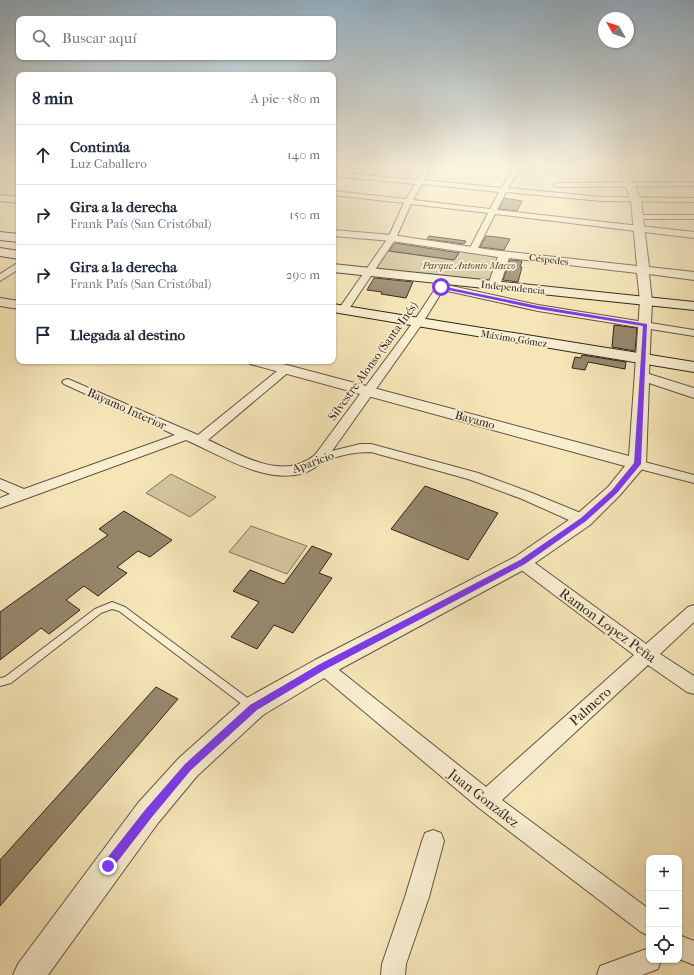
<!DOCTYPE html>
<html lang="es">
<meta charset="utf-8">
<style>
body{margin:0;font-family:"IM FELL French Canon",serif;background:#f6f6f7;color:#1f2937}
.controls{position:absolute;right:12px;bottom:12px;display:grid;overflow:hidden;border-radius:8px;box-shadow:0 1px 3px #0004}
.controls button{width:36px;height:36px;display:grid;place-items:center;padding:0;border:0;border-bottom:1px solid #e0e1e3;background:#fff;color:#1f2937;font:20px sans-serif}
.compass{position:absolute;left:598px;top:12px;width:36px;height:36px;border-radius:50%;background:#fff;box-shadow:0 1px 3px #0004;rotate:309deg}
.stop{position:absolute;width:12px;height:12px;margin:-9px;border:3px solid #7c3aed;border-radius:50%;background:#fff}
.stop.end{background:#7c3aed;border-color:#fff;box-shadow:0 1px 4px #0008}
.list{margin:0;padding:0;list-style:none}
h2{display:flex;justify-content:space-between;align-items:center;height:52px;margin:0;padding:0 16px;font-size:17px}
h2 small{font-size:13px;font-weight:400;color:#747a83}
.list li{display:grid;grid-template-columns:26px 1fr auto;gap:12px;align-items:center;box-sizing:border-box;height:60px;padding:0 16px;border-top:1px solid #e0e1e3}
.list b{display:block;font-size:15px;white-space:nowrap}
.list p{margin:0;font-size:13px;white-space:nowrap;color:#747a83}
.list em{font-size:13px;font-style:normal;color:#747a83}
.icon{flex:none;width:22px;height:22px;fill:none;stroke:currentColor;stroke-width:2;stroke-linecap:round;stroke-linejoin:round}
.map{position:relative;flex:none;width:694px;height:975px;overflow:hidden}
.search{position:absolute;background:#fff;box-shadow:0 1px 3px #0004;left:16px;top:16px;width:320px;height:44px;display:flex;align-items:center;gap:10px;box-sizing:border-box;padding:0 14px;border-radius:8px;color:#747a83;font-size:15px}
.panel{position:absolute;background:#fff;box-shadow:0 1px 3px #0004;left:16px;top:72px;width:320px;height:292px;border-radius:8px}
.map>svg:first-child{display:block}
.green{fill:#d4c49d;stroke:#82745c}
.building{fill:#97886d;stroke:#31231c}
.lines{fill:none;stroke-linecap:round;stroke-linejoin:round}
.service-casing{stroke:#625443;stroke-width:2}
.minor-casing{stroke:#625443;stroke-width:2}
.tertiary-casing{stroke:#625443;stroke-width:2}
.secondary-casing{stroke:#31231c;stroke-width:2}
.service{fill:#f8eed0;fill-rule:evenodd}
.minor{fill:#f8eed0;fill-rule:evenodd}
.tertiary{fill:#f8eed0;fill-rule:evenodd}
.secondary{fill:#f8eed0;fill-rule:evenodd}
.route{fill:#7c3aed}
.labels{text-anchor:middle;stroke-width:3.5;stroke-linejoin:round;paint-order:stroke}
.far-street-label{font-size:10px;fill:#31231c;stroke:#f8eed0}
.far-park-label{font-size:10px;font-style:italic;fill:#5a4b3c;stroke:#f8eed0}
.street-label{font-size:12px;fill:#31231c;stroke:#f8eed0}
.near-street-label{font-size:14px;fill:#31231c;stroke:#f8eed0}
</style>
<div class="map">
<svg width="694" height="975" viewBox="0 0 694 975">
<rect width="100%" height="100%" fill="#f5e5b7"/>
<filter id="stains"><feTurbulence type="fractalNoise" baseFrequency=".005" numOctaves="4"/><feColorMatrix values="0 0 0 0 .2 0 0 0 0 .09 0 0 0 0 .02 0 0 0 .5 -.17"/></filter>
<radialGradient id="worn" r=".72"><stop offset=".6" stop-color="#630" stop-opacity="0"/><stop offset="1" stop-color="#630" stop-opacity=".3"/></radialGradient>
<path class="green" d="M461,250l38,5 -10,26 -107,-10 -5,-3 11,-17 66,9z
M171,474l45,23 -26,20 -44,-24z
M251,526l56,20 -20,28 -58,-22z"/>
<path class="building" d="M504,198l18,3 -5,10 -18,-2z
M429,236l37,5 -2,3 -37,-5z
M486,236l11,1 13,2 -6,11 -24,-3z
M395,243l64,10 -5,7 -65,-9z
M510,260l12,1 -2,6h2l-4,15 -15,-2z
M374,278l39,4 -7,16 -25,-4 1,-2 -15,-2z
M614,325l23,3 -2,23 -23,-4z
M582,355l44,7 -1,7 -37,-7 -3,8 -13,-2 3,-11 6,1z
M425,486l73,27 -30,47 -77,-31z
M124,511l48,29 -22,17 -12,-6 -21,16 10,6 -29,23 -14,-10 -18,14 14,10 -31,24 -8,-6 -41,32v-48l108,-77 -9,-6z
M312,546l20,8 -13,19 13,5 -39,55 -19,-8 -17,24 -26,-12 28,-35 -26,-11 17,-21 34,14z
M156,687l22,12 -178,207v-46z"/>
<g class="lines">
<g class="service-casing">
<path id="service" d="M112,602l13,5 128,95 2,3 -2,3 -3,1 -3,-1 -128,-97 -7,-2 -11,4 -90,70 -11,3v-8l5,-1 90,-68z"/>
</g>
<g class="minor-casing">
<path id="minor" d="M426,165h6l-8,15 77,8 15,-23h6l-14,23 94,9 92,1v4l-92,-1 -96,-9 -9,18 197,22v6l-199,-24 -18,36 -4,3 -4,-3 19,-37 -77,-9 -15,34 -49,74h-8l-1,-2 50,-72 16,-35 -71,-8v-4l73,8 9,-15 -82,-8v-4l84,8zM422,184l77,8 -9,17 -77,-9z
M694,182v4l-136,1 -4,-2 4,-2z
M635,215h59v4h-56l-4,-2z
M19,262v7l-19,12v-7z
M446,276l5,3 -4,6 91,20 156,25v6l-156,-25 -95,-21 -21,34 -90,127 28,-7h11l107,29 54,20 56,23 2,4 -2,4 -5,1 -5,-1 -56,-25 -54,-20 -97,-27c-15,0 -32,3 -45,9 -8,3 -13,9 -22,12 -38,12 -84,-18 -118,-33l-186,68v-10l10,-4 -10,-5v-10l24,10 151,-54 -111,-51 -2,-2 2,-2 4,-1 130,56 84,-68h8l2,2 -2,2 -82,69c34,15 73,42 107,15l99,-134 29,-44z
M637,460l57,15v8l-62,-16 -2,-3 2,-3z
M522,556l6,2 118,86 42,-37 6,-2v17l-34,32 34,22v18l-7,-2 -39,-27 -146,135 147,109v27l-8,-4 -162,-124 -162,-136 -3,-5 3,-5 6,-3 6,3 157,125 148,-132 -118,-89 -2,-4 2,-4z
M433,830l8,3 3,8 -15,56 -23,67 -1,11h-24l1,-11 23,-67 17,-56 3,-8z
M679,935l15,6v24l-15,-6z
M649,948v12h12l-3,9 -16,6h-45l3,-9z"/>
</g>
<g class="tertiary-casing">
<path id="tertiary" d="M617,165h8l16,35 8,67 45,5v8l-45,-6 3,27 -3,73 45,14v10l-45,-15 -3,81 -3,4 -23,27 -30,30 -61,42 -198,107 -68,41 -66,61 -39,47 -110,152h-35l5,-11 120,-161 41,-45 66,-59 70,-39 200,-103 61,-42 32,-28 17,-21 -375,-102 -2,-3h24l357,95 11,-155 -3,-28 -128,-15 -9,27 -2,3h-8l-2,-3 10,-28 -106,-16 -59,-5v-6l59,5 100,15 145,16 -6,-66z
M0,195l19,2v6l-19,-2z
M0,298l19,3v8l-19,-3z"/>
</g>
<g class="secondary-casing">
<path id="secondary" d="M0,232l19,2v8l-19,-2z
M0,248l19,3v8l-19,-3z
M333,264l361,38v8l-361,-38z
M333,304l361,58v10l-361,-60z"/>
</g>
<use href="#service" class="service"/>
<use href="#minor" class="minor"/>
<use href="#tertiary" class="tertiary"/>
<use href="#secondary" class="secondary"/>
</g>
<linearGradient id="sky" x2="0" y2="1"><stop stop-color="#92adbf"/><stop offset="0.55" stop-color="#faf3df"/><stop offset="1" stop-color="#faf3df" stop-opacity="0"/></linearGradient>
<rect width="694" height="301" fill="url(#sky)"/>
<path class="route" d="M441,286l97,20 109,18 -6,140 -24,29 -31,28 -61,43 -199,105 -69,41 -66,60 -39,47 -41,53 -3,1 -4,-1 -1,-4 1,-4 41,-52 40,-46 65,-59 70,-41 200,-104 61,-42 31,-28 22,-27 9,-137 -105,-17 -99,-21z"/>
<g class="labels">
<g class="far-street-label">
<text transform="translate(549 259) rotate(7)" y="4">Céspedes</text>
<text transform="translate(513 287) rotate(6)" y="4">Independencia</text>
<text transform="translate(514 338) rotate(9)" y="4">Máximo Gómez</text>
</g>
<g class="far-park-label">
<text x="469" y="269">Parque Antonio Maceo</text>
</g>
<g class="street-label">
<text transform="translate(373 361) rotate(-54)" y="4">Silvestre Alonso (Santa Inés)</text>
<text transform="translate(127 409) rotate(24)" y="4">Bayamo Interior</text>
<text transform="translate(475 420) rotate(15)" y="4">Bayamo</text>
<text transform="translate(313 462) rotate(-20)" y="4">Aparicio</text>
</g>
<g class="near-street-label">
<text transform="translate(608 625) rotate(36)" y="5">Ramon Lopez Peña</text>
<text transform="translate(590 706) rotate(-42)" y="5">Palmero</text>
<text transform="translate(484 798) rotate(38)" y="5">Juan González</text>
</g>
</g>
<rect width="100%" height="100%" filter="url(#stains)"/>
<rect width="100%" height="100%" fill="url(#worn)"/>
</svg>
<div class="controls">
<button>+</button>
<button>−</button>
<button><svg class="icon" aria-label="locate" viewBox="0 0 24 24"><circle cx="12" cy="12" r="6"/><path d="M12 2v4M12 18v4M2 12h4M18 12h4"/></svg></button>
</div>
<svg class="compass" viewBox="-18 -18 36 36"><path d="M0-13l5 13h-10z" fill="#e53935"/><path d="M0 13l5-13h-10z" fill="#747a83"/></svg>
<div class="stop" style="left:441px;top:287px"></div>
<div class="stop end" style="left:108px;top:866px"></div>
<div class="search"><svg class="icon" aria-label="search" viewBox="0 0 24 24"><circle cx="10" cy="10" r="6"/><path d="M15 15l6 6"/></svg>Buscar aquí</div>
<section class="panel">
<h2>8 min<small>A pie · 580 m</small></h2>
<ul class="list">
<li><svg class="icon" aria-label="ahead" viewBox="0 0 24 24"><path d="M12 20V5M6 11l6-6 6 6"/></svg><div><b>Continúa</b><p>Luz Caballero</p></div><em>140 m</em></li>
<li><svg class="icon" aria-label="right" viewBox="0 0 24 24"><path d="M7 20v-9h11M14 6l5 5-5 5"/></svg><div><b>Gira a la derecha</b><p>Frank País (San Cristóbal)</p></div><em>150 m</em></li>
<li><svg class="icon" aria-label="right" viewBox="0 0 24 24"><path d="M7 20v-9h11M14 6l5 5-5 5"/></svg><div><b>Gira a la derecha</b><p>Frank País (San Cristóbal)</p></div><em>290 m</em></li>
<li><svg class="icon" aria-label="arrive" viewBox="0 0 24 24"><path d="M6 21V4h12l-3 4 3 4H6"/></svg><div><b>Llegada al destino</b></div></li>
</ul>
</section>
</div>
